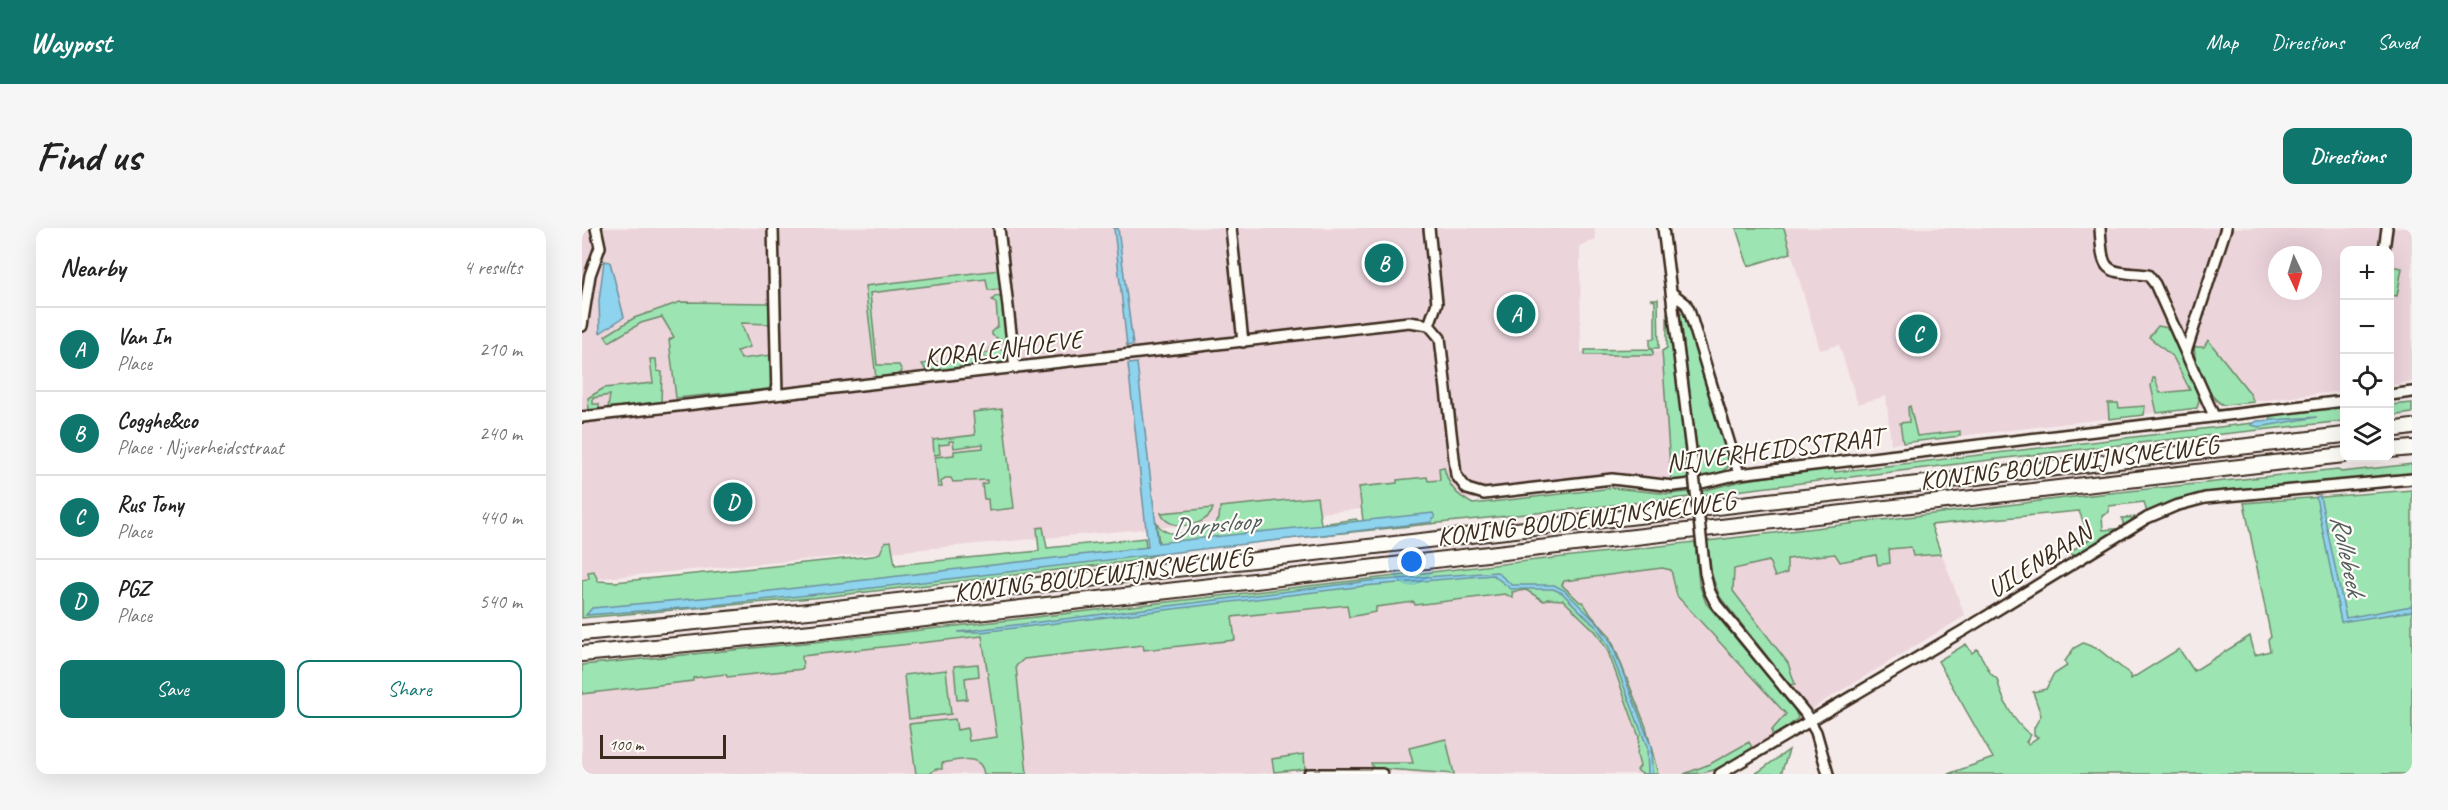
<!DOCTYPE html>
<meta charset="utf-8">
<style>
body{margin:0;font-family:Caveat,sans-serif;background:#f6f6f6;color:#222}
.controls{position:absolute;right:18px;top:18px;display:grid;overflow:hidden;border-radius:12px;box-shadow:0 6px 24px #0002}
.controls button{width:54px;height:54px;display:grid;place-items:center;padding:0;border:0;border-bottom:2px solid #e0e0e0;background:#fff;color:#222;font:30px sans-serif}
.compass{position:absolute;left:1686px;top:18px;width:54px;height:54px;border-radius:50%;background:#fff;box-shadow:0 6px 24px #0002;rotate:176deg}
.scale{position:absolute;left:18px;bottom:15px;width:126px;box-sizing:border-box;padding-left:6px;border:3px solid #3b2a1e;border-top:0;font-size:16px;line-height:21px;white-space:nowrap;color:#3b2a1e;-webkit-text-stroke:4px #fdfcf7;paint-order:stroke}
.you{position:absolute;left:830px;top:334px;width:21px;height:21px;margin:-15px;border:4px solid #fff;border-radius:50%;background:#1a73e8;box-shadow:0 0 0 9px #1a73e833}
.badge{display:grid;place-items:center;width:39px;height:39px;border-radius:50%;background:#0f766e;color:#fff;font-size:20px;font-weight:700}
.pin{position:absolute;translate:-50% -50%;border:3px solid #fff;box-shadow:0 2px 6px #0006}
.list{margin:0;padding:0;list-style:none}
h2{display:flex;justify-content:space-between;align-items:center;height:78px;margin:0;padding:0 24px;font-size:26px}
h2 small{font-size:20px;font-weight:400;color:#767676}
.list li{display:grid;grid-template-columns:39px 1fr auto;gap:18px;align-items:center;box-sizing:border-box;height:84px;padding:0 24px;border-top:2px solid #e0e0e0}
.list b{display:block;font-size:22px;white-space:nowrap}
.list p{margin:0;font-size:20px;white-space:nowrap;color:#767676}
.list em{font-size:20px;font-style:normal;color:#767676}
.actions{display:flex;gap:12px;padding:18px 24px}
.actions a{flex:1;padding:14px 0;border:2px solid #0f766e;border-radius:12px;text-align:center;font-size:21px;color:#0f766e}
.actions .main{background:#0f766e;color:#fff}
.icon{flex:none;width:33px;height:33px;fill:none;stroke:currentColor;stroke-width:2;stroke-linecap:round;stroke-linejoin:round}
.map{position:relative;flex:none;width:1830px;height:546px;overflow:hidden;border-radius:12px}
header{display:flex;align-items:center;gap:36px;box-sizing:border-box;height:84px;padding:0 30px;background:#0f766e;color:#fff}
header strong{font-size:28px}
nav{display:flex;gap:33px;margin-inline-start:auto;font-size:21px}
.intro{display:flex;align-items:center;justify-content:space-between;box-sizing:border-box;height:144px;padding:0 36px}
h1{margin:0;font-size:42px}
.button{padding:15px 27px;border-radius:12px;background:#0f766e;color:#fff;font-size:21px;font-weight:700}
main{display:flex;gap:36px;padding:0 36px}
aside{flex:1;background:#fff;border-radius:12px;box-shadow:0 6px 24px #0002}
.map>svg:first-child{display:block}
.built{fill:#ecd4db;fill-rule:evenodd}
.green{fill:#9ce5b3;stroke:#6c8868;stroke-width:1.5}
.water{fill:#8ed4ef;stroke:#6d909b;stroke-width:1.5}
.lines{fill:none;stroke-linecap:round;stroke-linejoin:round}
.minor-casing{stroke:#3b2a1e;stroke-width:14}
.highway-casing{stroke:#3b2a1e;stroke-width:18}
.minor{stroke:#fdfcf7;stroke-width:9}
.highway{stroke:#fdfcf7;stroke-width:14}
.minor-bridge-casing{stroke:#3b2a1e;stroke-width:14;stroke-linecap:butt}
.minor-bridge{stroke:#fdfcf7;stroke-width:9}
.labels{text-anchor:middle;stroke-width:4.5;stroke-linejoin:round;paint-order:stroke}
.street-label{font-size:26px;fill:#3b2a1e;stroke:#fdfcf7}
.water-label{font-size:27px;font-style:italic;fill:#545d5d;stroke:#fdfcf7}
</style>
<header>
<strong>Waypost</strong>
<nav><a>Map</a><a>Directions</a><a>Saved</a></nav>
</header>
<div class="intro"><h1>Find us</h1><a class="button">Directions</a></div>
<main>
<aside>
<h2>Nearby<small>4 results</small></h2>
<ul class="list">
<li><span class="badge">A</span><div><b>Van In</b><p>Place</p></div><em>210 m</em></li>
<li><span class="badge">B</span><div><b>Cogghe&amp;co</b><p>Place · Nijverheidsstraat</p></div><em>240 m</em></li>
<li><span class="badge">C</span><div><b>Rus Tony</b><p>Place</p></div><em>440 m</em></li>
<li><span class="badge">D</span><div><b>PGZ</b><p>Place</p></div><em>540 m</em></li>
</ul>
<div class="actions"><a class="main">Save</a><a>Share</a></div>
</aside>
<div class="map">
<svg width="1830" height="546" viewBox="0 0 1830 546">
<rect width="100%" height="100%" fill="#f5eaea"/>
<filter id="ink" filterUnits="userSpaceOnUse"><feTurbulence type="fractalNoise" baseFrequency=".0167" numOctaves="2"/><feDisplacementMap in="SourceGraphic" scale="12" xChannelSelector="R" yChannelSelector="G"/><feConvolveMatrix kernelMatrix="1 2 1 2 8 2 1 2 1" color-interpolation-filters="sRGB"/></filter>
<g filter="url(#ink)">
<path class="built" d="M0,0h1012l2,12 -16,6 1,106 81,-1 9,130 -1089,99z
M1202,0h628v154l-22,3v-135h-46v141l-453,53 -5,-48 -28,8 -19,-59 -19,5zM1695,27h36v36h-36z
M1349,297l34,91 -141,85 -70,49 -46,24h-286l-54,-5h-58l-52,5h-676v-80l14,-2v-2l96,-9 1,-3 34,-4v3l76,-8 -1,-13 180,-20 43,23 118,-14 1,4 90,-9 -3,-23 116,-12 2,12 27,-6 -1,-4 39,-5 91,-8 7,4 -1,-6 15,-2 4,-17 166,-22 20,-6z"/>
<path class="green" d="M1154,0h48l7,25 -43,13z
M1808,38l12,2 -5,28 -7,-1z
M417,42l2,19 -13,1 -2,-11 -116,14 7,72h22l3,6 -3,4 -23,3 -11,-92z
M414,68l7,2 6,43 -4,2 -13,-8v-4l6,-5 -2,-23 -4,-3z
M1068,71h8l1,49h-9v-9l5,-1v-37z
M98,74l91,1 1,21 -31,-1 9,24 -13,4 4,8 30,-4v29l-2,5 -93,9 -7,-58 5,-3 -12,-20 -21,6 -32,19 -4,-6 29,-18z
M1102,85l46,151c-7,11 -19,10 -30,12l-20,-162z
M1085,86l3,4 18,161 -17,2 -9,-130 5,-3z
M1576,98l10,2 32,68 -3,12 -40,5 -6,-27 2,-8h2l5,15 30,-3 -17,-33 -24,-20z
M1626,112l41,52 5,10 -31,3c-17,-9 -28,-40 -29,-58h10z
M410,115l17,13 -1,4 -11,5 -15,-10 7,-3z
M1071,121v6h-68v-5z
M394,129l5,5 -1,4 -53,6 -5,-8z
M68,131h6l1,12 5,1 -1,30 -53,6 2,-13 -17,3v6h6v6h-10l-1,-12 16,-10 49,-5z
M1526,175h10l1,5 26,-2 -1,9 -35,4z
M1830,175v10l-22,3v-11z
M1328,178l7,30 43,-5v5l-57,7 -3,-20 9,-1 -1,-15z
M1762,179v14l-280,30 -361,44 -1,-4 43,-11 89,-12 1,4 435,-51 1,-6z
M420,181l12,99 -25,3 -1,-12h-4l-2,-15 5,-1v-3l-34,2 -2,-4h-6l-4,4 1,5h-4l-3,-30 19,-2v-4l29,-3v-4l-29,4 -1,-7h-4v3l-10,1 1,9 -6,1 -1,-15 42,-5 -2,-23z
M1830,236v10l-210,20 -26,6 -29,13 -3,-11 -35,4v6l-7,4 1,14 21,-2 -2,-10 18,-1 -67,41 -2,-7 19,-12 -11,-28 -148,14 10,29 -28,2 -2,-9 -22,2 1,14 -12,2 -2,-10 -36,7 -5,-8 -48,5v14l-12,4 -6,-16 -35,8 -1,22 55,72 7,21 -5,1 -70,-88 -9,-24 -4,-32 375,-45 256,-27 3,3z
M862,239c4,19 12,28 29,37l140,-16 57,6 19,-2 1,5 -521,54 -34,10 -312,36 -241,21v-38l7,-1 -1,-7 6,-1 4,10 17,1 258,-26 7,-3 5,-11 6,-1 4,24 144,-14 -2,-23 6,-1 4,21 98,-10 1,9 13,-4 -3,-22c8,21 37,10 54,8l9,-10 1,-12 97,-10 4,27 35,-5 3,3 4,-1 -4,-34 38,-4v-3l30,-3 1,4 12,-1 -1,-12z
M1830,262v284h-464l45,-16 -55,-97 28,-17 6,9 5,-4 14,25 6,5c5,20 16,44 34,56l-5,7 2,2 10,-7 -4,-2v-7l7,-13 -8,-23 13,-3 7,-14 14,-9 -2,-5 9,-13 9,-5 15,6 33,26v4l48,-30 15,22 56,-35 5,19 15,-4 -2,-11 3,-3 -27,-134z
M631,280c-4,19 -45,25 -52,5z
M1113,314l4,42 7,19 88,105 4,10 -14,12 -12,7v-7l14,-16 -109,-118 -6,-26 -9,-2 -98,13 -2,4 18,17h3l8,13 19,21 36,91 12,47h-16l-5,-4 3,-4 -3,-11 2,-18 -32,-88 -11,-17 -33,-32 -16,-1 -3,2 -18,-11 -14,2 1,6 -8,-4 -90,11 -1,-3 -38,5v5l-27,5 -2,-12 -115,12 3,23 -91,10 -1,-5 -119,14 -8,7 11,108h-43c-3,-22 -26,-13 -42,-11v6h-7l-5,5h-14l-7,-50 46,-5 2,11 10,-2 2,13 28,-4 -15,-101 -180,20 1,13 -76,8 -1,-3 -33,4v3l-111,13v-29l242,-24z
M396,436l1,12 -14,2 2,21 -10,1 -3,-34z
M364,442l5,44 -42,5 -5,-44z
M864,511l8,35 -81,-6 -2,-5h42l-4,-15z
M1167,514l4,7c-24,16 -39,25 -69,25l26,-10z
M1207,522l-8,24h-27l4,-2z
M722,526l1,15 -31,3 -2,-13z"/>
<path class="water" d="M532,0h4l15,117 -6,1z
M22,33l6,1 14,55 -24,16 -1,-32z
M555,135l21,180 275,-30 2,5 -3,1v3l-586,69 -150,16 -110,8 6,-7 153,-14 403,-47 -20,-183z
M1735,189l-58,10 -8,-2 6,-4z
M1738,268l26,122 66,-12v5l-71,11 -25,-125z
M915,344l15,13h42l10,5 36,36 11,16 40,104 1,28h-4l-1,-27 -4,-11 -35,-91 -11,-17 -35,-35 -9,-4h-42l-18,-14 -129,11 -383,46h-23l411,-51z"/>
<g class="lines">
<g class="minor-casing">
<path id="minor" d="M191,0l4,167
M417,0l16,140
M649,0l12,114
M1081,0l30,238
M1518,0c3,46 3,43 48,47l7,9 59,132
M1802,22l3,-22
M1090,65l14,11 3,6 50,164
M847,97l8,-22 -8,-75
M0,98l8,-51 10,-28 -4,-19
M1604,124l40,-124
M1808,167l22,-3
M0,189l827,-95 20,3 11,13 16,137 11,14 17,5 128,-15 61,7 28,-3 38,-9 605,-73
M1123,345l4,17 7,14 89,109 11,19 12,42
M727,546h73
M1138,546l246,-145 181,-111 28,-12 30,-8 207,-19"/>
</g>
<g class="highway-casing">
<path id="highway" d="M1808,202l22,-3
M1808,222l22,-2
M0,405l237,-23 1525,-175
M0,426l240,-23 1522,-176"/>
</g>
<use href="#minor" class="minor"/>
<use href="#highway" class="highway"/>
<g class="minor-bridge-casing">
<path id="minor-bridge" d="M1111,238l12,107"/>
</g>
<use href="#minor-bridge" class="minor-bridge"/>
</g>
</g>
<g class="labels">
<g class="street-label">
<text transform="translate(421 120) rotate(-7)" y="9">KORALENHOEVE</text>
<text transform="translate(1192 221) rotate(-7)" y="9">NIJVERHEIDSSTRAAT</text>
<text transform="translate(1487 234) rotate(-7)" y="9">KONING BOUDEWIJNSNELWEG</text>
<text transform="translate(1004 290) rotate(-7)" y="9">KONING BOUDEWIJNSNELWEG</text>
<text transform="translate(1457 332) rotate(-32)" y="9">UILENBAAN</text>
<text transform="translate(521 346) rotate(-7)" y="9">KONING BOUDEWIJNSNELWEG</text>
</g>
<g class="water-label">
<text transform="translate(633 296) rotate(-6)" y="9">Dorpsloop</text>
<text transform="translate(1766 327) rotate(78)" y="9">Rollebeek</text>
</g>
</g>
</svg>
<div class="controls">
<button>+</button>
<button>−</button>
<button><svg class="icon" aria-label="locate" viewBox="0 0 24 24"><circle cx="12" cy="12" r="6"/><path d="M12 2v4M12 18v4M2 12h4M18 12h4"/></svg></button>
<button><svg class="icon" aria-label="layers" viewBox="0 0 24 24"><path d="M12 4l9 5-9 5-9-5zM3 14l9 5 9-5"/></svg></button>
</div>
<svg class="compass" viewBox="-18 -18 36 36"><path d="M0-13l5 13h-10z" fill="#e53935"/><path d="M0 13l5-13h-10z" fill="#767676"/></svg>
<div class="scale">100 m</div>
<div class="you"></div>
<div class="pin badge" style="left:934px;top:86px">A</div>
<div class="pin badge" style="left:802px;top:35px">B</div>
<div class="pin badge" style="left:1336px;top:106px">C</div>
<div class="pin badge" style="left:151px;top:274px">D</div>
</div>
</main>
